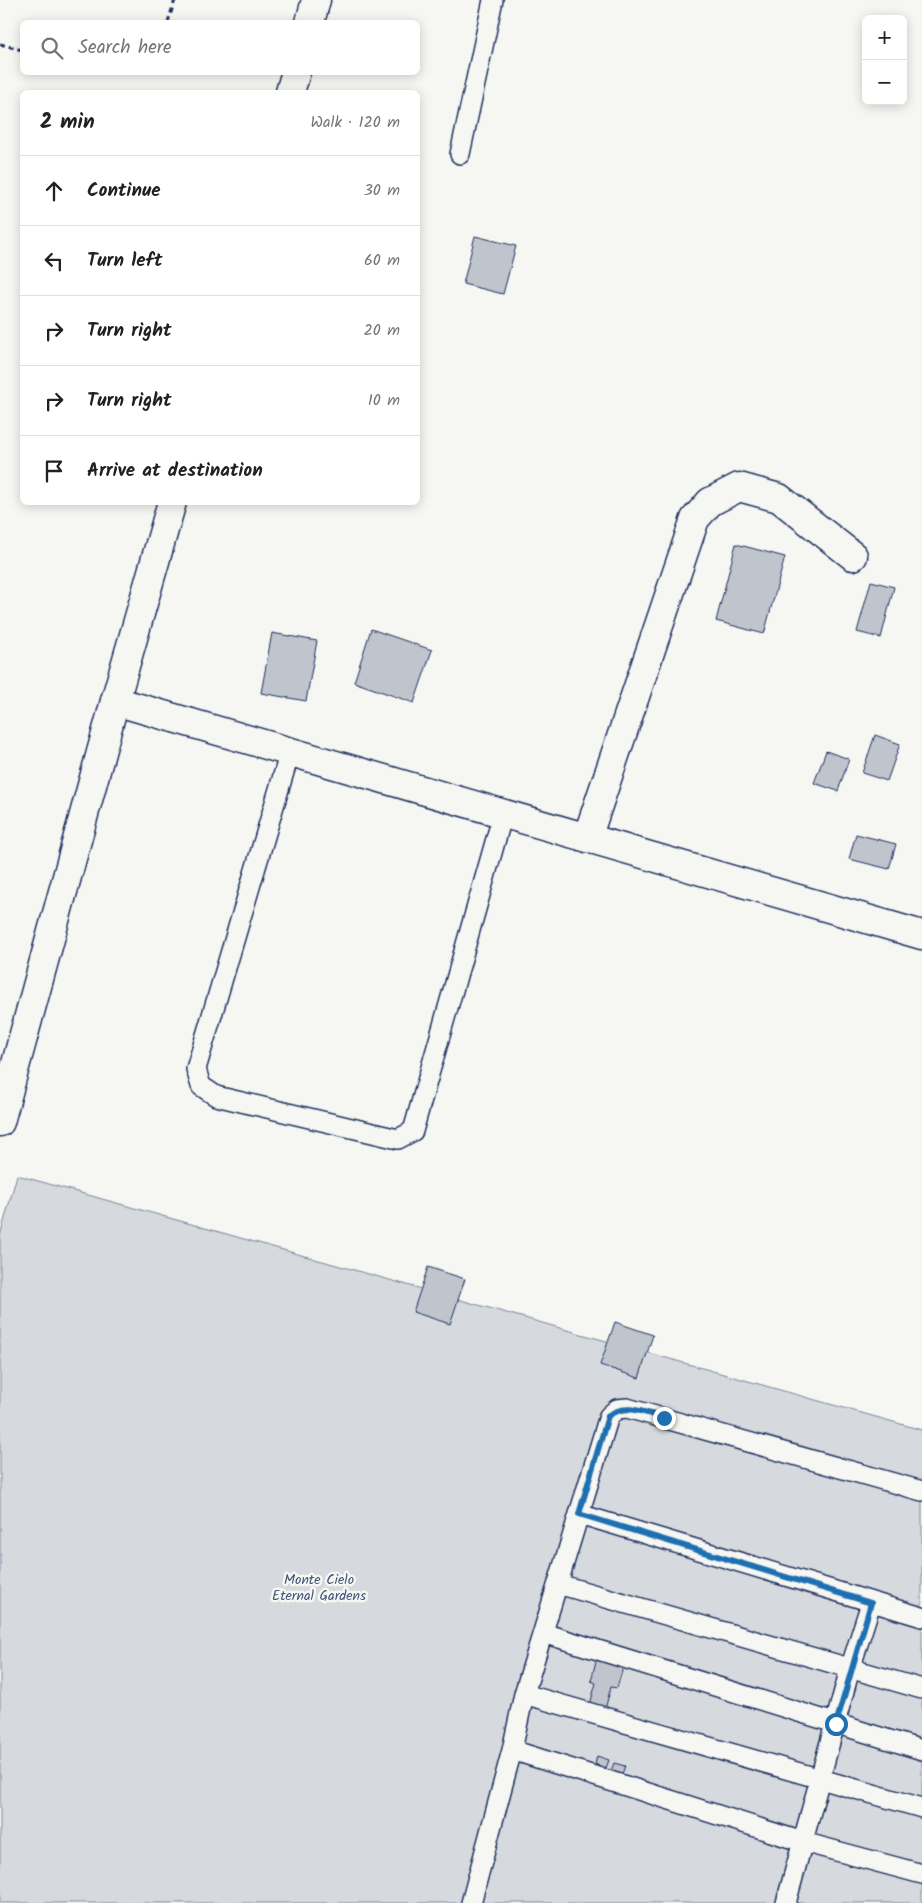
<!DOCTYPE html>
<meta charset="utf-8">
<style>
body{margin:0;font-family:Kalam,sans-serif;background:#f2f2f2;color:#202124}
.controls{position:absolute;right:15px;top:15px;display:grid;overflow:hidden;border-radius:8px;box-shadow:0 2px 12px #0003}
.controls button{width:45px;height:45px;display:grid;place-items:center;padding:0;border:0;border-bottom:1px solid #e0e0e0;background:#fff;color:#202124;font:25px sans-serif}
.stop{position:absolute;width:15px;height:15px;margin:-11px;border:4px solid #1f6fb2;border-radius:50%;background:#fff}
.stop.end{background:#1f6fb2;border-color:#fff;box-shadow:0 1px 5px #0008}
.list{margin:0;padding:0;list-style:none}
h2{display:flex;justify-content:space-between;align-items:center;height:65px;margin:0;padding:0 20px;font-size:21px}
h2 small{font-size:16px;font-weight:400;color:#757577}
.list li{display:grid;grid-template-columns:32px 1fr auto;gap:15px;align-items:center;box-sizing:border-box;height:70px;padding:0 20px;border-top:1px solid #e0e0e0}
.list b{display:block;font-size:19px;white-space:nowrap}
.list em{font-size:16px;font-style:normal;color:#757577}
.icon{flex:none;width:28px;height:28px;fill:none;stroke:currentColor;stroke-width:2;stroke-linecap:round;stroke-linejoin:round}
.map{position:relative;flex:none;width:922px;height:1903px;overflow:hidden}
.search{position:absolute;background:#fff;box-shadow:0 2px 12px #0003;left:20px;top:20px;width:400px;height:55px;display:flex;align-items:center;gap:12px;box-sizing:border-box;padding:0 18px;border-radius:8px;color:#757577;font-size:19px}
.panel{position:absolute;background:#fff;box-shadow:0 2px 12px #0003;left:20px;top:90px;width:400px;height:415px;border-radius:8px}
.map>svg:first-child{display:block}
.green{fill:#d6d9dd;stroke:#78849e}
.building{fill:#c0c4cd;stroke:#1b2f5e}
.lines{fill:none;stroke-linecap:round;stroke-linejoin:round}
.service-casing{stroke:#1b2f5e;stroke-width:22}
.minor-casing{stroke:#1b2f5e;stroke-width:31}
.tertiary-casing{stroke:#1b2f5e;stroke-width:31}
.path{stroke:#1b2f5e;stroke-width:3;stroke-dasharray:5 4;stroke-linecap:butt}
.service{stroke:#f6f6f2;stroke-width:19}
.minor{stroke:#f6f6f2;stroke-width:28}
.tertiary{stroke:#f6f6f2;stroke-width:28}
.route{stroke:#1f6fb2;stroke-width:6}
.labels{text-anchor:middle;stroke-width:5;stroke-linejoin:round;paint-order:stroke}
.park-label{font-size:14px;fill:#405177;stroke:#f6f6f2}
</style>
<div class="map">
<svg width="922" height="1903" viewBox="0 0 922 1903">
<rect width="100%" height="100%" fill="#f6f6f2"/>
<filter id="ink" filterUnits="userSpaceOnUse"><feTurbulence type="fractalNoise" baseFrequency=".02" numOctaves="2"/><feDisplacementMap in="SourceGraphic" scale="10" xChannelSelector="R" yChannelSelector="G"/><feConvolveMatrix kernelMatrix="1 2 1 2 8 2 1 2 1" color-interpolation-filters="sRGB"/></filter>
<g filter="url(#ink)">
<path class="green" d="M17,1175l905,255v473h-922v-667z"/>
<path class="building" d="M475,236l41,10 -13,48 -40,-10z
M736,544l49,13 -21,77 -48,-13z
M871,581l23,6 -13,51 -24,-6z
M371,629l61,21 -18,53 -60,-21z
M272,633l45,8 -11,60 -45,-8z
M875,735l25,9 -13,37 -25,-8z
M826,751l23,8 -11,32 -24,-8z
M856,834l40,10 -7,25 -40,-10z
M428,1267l37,12 -15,45 -37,-12z
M615,1322l38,13 -14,43 -39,-13z
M597,1657l27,7 -7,24 -6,-1 -7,26 -15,-5 7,-25 -5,-2z
M597,1756l12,4 -3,8 -11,-4z
M614,1763l11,3 -3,8 -11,-3z"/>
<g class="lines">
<g class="service-casing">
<path id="service" d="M460,154l33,-154
M290,752l-94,317 5,17 15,10 182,43 15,-8 90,-317
M579,1514l343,103
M558,1584l364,105
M543,1633l379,117
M524,1694l398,114
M512,1750l291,92 119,32
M471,1903l41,-153 12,-56 85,-278 8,-7 10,-1 295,83
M786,1903l64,-234 21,-66"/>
</g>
<g class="minor-casing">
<path id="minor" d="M115,701l807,234
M587,838l108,-319 15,-17 29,-15 40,11 74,58"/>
</g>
<g class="tertiary-casing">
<path id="tertiary" d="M310,22l6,-22
M290,92l6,-20
M0,1122l115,-421 57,-199"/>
</g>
<path class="path" d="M168,22l7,-22
M0,44l22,6"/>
<use href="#service" class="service"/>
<use href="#minor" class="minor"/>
<use href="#tertiary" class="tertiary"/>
</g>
</g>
<g class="lines" filter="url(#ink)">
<path class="route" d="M664,1418c-19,-5 -39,-16 -56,-2l-29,98 292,89 -35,121"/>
</g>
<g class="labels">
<g class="park-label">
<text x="319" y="1584">Monte Cielo<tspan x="319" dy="16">Eternal Gardens</tspan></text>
</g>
</g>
</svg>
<div class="controls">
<button>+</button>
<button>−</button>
</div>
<div class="stop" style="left:836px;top:1724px"></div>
<div class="stop end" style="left:664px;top:1418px"></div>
<div class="search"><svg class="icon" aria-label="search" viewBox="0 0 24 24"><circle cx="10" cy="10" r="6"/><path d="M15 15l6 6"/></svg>Search here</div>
<section class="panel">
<h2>2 min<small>Walk · 120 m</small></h2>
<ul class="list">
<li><svg class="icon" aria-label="ahead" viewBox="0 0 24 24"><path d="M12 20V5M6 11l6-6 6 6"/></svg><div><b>Continue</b></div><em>30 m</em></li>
<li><svg class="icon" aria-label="left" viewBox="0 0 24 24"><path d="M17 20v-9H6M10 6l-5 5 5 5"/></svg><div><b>Turn left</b></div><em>60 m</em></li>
<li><svg class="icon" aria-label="right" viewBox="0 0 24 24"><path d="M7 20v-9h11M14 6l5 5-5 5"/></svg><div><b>Turn right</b></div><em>20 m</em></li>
<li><svg class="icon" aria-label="right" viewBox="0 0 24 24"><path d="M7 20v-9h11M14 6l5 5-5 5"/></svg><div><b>Turn right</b></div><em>10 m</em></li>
<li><svg class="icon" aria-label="arrive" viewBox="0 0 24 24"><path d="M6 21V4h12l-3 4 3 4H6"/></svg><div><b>Arrive at destination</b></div></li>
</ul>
</section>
</div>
